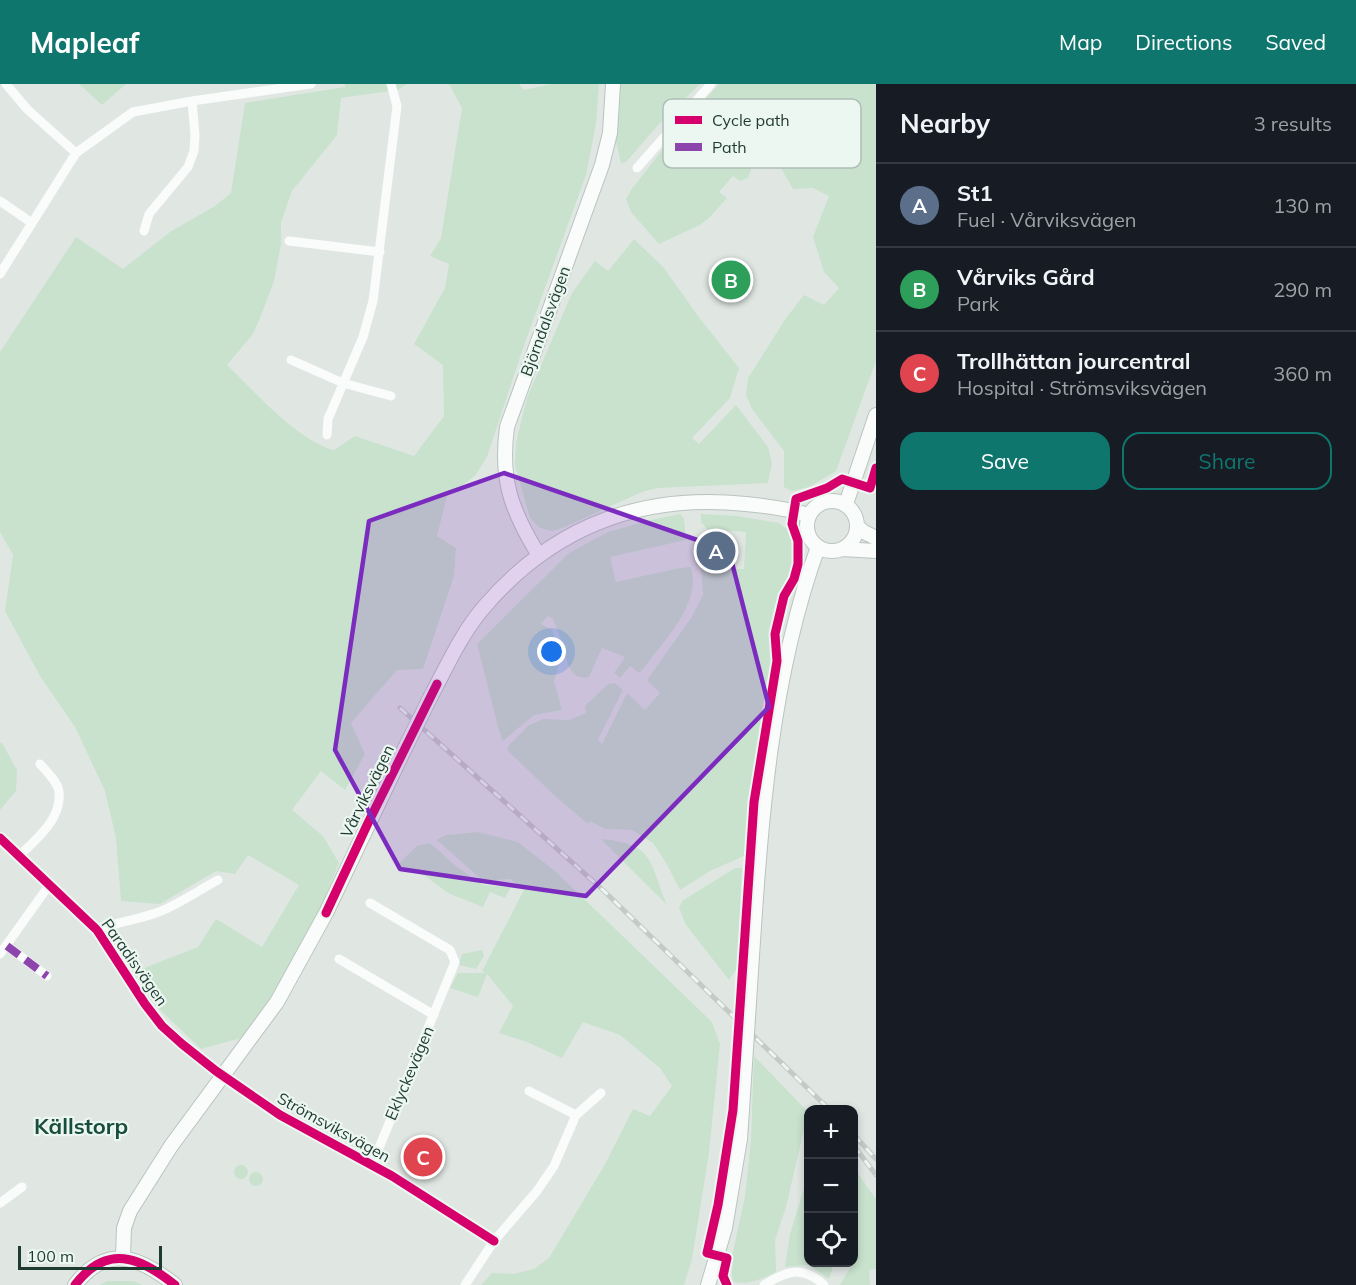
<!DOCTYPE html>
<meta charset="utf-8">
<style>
body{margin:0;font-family:Mulish,sans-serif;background:#242831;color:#f1f3f6}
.controls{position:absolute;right:18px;bottom:18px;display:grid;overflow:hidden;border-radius:12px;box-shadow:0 3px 9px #0003}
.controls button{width:54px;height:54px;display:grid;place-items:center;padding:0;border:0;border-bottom:2px solid #363941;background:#171b24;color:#f1f3f6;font:30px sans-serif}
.scale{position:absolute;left:18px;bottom:15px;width:144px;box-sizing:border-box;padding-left:6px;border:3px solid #1e3a31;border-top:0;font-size:16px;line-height:21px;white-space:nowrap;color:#1e3a31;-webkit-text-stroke:4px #edf7f1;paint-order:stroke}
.you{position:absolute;left:552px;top:568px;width:21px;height:21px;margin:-15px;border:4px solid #fff;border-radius:50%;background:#1a73e8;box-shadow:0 0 0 9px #1a73e833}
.badge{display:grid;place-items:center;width:39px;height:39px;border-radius:50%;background:#0f766e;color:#fff;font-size:20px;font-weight:700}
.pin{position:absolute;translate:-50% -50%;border:3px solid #fff;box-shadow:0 2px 6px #0006}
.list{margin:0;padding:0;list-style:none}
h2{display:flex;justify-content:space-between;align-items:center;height:78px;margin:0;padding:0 24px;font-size:26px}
h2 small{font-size:20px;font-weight:400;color:#9ea1a6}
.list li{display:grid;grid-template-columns:39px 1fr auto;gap:18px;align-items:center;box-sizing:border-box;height:84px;padding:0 24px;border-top:2px solid #363941}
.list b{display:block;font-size:22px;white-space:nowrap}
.list p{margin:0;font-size:20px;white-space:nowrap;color:#9ea1a6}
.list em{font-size:20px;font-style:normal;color:#9ea1a6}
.actions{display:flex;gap:12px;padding:18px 24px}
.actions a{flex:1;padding:14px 0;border:2px solid #0f766e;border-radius:18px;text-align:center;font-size:21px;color:#0f766e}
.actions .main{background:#0f766e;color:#fff}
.icon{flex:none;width:33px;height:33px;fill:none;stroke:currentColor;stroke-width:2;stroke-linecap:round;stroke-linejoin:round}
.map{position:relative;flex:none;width:876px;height:1201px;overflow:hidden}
header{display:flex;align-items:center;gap:36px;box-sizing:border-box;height:84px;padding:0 30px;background:#0f766e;color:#fff}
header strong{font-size:28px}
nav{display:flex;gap:33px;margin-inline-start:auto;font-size:21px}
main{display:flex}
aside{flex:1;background:#171b24}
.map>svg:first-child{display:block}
.green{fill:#c8e2ce}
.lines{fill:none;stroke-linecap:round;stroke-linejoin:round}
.secondary-casing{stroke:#b9c4bf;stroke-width:16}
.street{stroke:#fafbfb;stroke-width:9}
.secondary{stroke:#fafbfb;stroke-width:14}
.rail-casing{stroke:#c5cac8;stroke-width:5}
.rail{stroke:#edf7f1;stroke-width:3;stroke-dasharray:9;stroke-linecap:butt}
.secondary-bridge-casing{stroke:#b9c4bf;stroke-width:16;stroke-linecap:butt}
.secondary-bridge{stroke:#fafbfb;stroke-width:14}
.quiet{stroke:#8e44ad;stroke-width:8;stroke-dasharray:15 8;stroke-linecap:butt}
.cycleway-casing{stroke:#edf7f1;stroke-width:13}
.cycleway{stroke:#d6006c;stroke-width:9}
.marked{fill:#7b2cbf;fill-opacity:0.2;stroke:#7b2cbf;stroke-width:4.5;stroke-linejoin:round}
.labels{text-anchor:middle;stroke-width:4.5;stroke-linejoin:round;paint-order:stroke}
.street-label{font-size:16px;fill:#1e3a31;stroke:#edf7f1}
.district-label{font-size:22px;font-weight:bold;fill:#194d3d;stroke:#edf7f1}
.key{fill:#edf7f1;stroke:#afbeb7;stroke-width:1.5}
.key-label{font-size:16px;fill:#1e3a31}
</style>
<header>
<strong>Mapleaf</strong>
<nav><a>Map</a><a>Directions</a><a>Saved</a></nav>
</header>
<main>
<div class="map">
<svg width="876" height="1201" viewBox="0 0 876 1201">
<rect width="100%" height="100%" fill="#e0e7e3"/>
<path class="green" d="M79,0h47l-24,21z
M345,0h62l-10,6 -56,8 -4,37 -45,56 -11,31v22l-7,37 -12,32 -9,21 -26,31c27,26 71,76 107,85l21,-14 59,20 30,-40 -1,-51 -29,-21 31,-56 4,-24 -19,-8 11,-18 21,-130 -13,-24h70l5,6 27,-6h48l-3,40 -10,51 -65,179 -34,103 -12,19 -28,20 -10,40 19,12 -2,28 -31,93 -26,1 -46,53 14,31 -20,36 -24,-19 -29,39 31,26 16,27 -16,39 -40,80 -42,56 -40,11 -47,-45 -20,-32 64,-25 18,-28 46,28 37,-62 -51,-30 -13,19 -19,-3 -56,33 -39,-3 -5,-63 -11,-47 -30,-64 -35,-51 -35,-65 8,-56 -13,-23v-180l76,-115 47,32 47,-37 45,-26 16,-13 14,-90 100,-16z
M621,0h79l-40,39 -34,39 -5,1 -5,-21z
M719,0h157v277l-40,110 -27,16 -17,4 -8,-4v-36l-32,-42 -6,-14 2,-17 38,-60 18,-23 20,10 15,-17 -15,-16 -11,-35 16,-41 -16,-8 -20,1 -26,-45 -8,2 -11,32 -8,3 -7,-5 -14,16 8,6 -18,20 -9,7 -41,19 -28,-32 -5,-13 5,-9 50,-64z
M634,155l30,29 34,48 41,52 -9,30 -38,40 7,6 37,-39 32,42 4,16 -4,20 -110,5 -16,4 -77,35 -13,4 -12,-3 -10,-10 -15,-52 1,-24 11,-44 45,-105 23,-32 13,10z
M680,430l4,5 2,21 -76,17 6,25 64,-14 11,-1c11,36 -26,72 -46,100l-6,6 -9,-7 -10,12 -6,-5 11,-16 -23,-9 -13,29c-21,5 -23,-21 -28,-36 -2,-7 -5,-15 -8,-22l-5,-3 -7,8 11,6 5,13 3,16 -6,22 8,29 -28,5 -31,26 -4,-10 -22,-87 92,-91 39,-21 39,-11z
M701,430l36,2 42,7 12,9 4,19 -3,19 -8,17 -11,38 -2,13 2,24 -27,193 -36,16 -30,19 -15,-29 -12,-18 -21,-13 -27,-1 -15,-8 -2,3 -33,-28 -48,-46 3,-6 19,-19 14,-6 26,1 17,-7 -1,-7 23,-22 7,-1 8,7 -25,50 4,4 25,-51 18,17 15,-17 -13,-13 44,-62 12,-23 -2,-27 43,1 2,-37 -39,-3 -6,-7z
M0,659h2l15,27 -1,21 -16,19z
M478,748l40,10 37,29 157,151 8,22 -11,109 -17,106 -8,26h-203l11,-12 21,1 21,-5 15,-11 55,-92 29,-57 17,7 22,-30 -12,-18 -40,-33 -37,-13 -21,36 -35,-16 -28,-9 14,-27 -26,-32 -9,23 -28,-9 8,-15h27l-3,-2 42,-81 -14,-11 -27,2 -46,-41 9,-5z
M601,755c53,5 48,21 66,66z
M430,759l26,23 27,19 28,2 -6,11 -15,-6 -7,15 -35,-14 -23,-17 -28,-11 20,-19z
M735,784h7l-5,100 -8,12 -43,-55 -7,-17 3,-7z
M482,866l2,6 -8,13 -17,-4 3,-11z
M754,972l54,56 -22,95 -11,33 1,32c-15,7 -26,13 -43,10 -3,-10 1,-17 -1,-26l13,-60 6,-56z
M234 1088a7 7 0 1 1 14 0a7 7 0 1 1-14 0Z
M854,1084l22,31v70l-7,1 1,15h-30l15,-26 2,-25 -3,-4z
M249 1095a7 7 0 1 1 14 0a7 7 0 1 1-14 0Z
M808,1091v87l24,1v7l-3,9 -20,-14 -24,2 5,-33z
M107,1197h27l8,4h-42z"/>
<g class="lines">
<g class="secondary-casing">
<path id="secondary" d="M807 442a25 25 0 1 1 50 0a25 25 0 1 1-50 0Z
M846,420l30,-89
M857,442l7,6 12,6
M842,465l34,2
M538,470c-27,-44 -38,-75 -31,-127l95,-262 8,-32 3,-49
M431,612c16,-30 31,-64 54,-90 69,-80 156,-113 261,-102 21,2 42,5 63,11
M752,872c9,-137 19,-279 66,-409
M123,1173l1,-29 6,-17 41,-65 106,-144 49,-89 79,-165
M75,1201c32,-42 65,-28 100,0
M708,1201l17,-57 15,-89 2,-29"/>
</g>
<path class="street" d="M6,0l21,25 49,44
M637,84l74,-84
M0,117l32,22
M144,147l5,-17 39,-47 6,-16 1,-16 -3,-34
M289,157l91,11
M0,190l76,-121 57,-41 59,-11 119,-17
M291,276l52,23 48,13
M327,351l1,-16 35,-82 10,-36 24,-195 -6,-22
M0,754l97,92 48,74 17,22 20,18 34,27 64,44 112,61 102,65
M20,771c17,-16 42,-37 39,-63 -1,-10 -12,-20 -19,-28
M370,819l80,47 5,12 -83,203
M97,846c19,-8 39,-10 59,-17 22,-8 41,-22 62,-33
M7,862l40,30
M0,870l50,-70
M339,875l95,56
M529,1007l47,24
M0,1119l22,-16
M465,1201l29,-44 43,-50 17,-25 22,-51 25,-22
M764,1201c22,-14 39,-20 60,0"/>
<use href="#secondary" class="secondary"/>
<g class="rail-casing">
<path id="rail" d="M400,624l204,183 226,219
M854,1051l22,24
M854,1062l22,29"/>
</g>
<use href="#rail" class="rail"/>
<g class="secondary-bridge-casing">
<path id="secondary-bridge" d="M405,664l26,-52
M742,1026l10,-154"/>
</g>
<use href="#secondary-bridge" class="secondary-bridge"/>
<path class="quiet" d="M7,862l40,30"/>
<g class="cycleway-casing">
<path id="cycleway" d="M0,754l97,92 48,74 17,22 20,18 34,27 64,44 112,61 102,65
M326,829l42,-90 69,-139
M75,1201c32,-42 65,-28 100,0
M727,1201l-4,-9 4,-18 -20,-5 11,-48 15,-95 21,-308 23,-141 -2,-27 9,-38 10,-17 4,-15v-23l-6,-17 4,-25 31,-11 15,-9 28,9 6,-20"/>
</g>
<use href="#cycleway" class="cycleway"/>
</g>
<path class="marked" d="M504,389l225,78 40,156 -183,189 -186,-27 -65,-119 34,-229z"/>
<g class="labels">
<g class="street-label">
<text transform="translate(545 237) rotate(-70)" y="6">Björndalsvägen</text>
<text transform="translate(367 707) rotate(-64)" y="6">Vårviksvägen</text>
<text transform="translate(135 878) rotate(55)" y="6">Paradisvägen</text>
<text transform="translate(409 989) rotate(-67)" y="6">Eklyckevägen</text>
<text transform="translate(334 1043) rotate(29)" y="6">Strömsviksvägen</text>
</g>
<g class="district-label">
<text x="81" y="1050">Källstorp</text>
</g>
</g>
<rect x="663" y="15" width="198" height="69" rx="9" class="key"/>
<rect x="675" y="32" width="27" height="8" fill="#d6006c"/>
<rect x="675" y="59" width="27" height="8" fill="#8e44ad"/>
<g class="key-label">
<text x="712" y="42">Cycle path</text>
<text x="712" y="69">Path</text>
</g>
</svg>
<div class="controls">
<button>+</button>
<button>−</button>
<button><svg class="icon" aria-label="locate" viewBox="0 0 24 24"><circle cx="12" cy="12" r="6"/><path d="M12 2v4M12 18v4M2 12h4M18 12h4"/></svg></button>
</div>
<div class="scale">100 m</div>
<div class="you"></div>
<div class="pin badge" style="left:716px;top:467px;background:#5c6f8a">A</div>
<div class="pin badge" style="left:731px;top:196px;background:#2e9e5b">B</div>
<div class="pin badge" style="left:423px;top:1073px;background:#e0444e">C</div>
</div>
<aside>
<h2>Nearby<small>3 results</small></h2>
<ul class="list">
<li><span class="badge" style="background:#5c6f8a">A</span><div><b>St1</b><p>Fuel · Vårviksvägen</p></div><em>130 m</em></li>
<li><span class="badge" style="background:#2e9e5b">B</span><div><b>Vårviks Gård</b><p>Park</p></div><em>290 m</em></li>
<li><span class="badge" style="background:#e0444e">C</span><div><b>Trollhättan jourcentral</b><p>Hospital · Strömsviksvägen</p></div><em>360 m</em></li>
</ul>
<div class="actions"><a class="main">Save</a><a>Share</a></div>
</aside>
</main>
